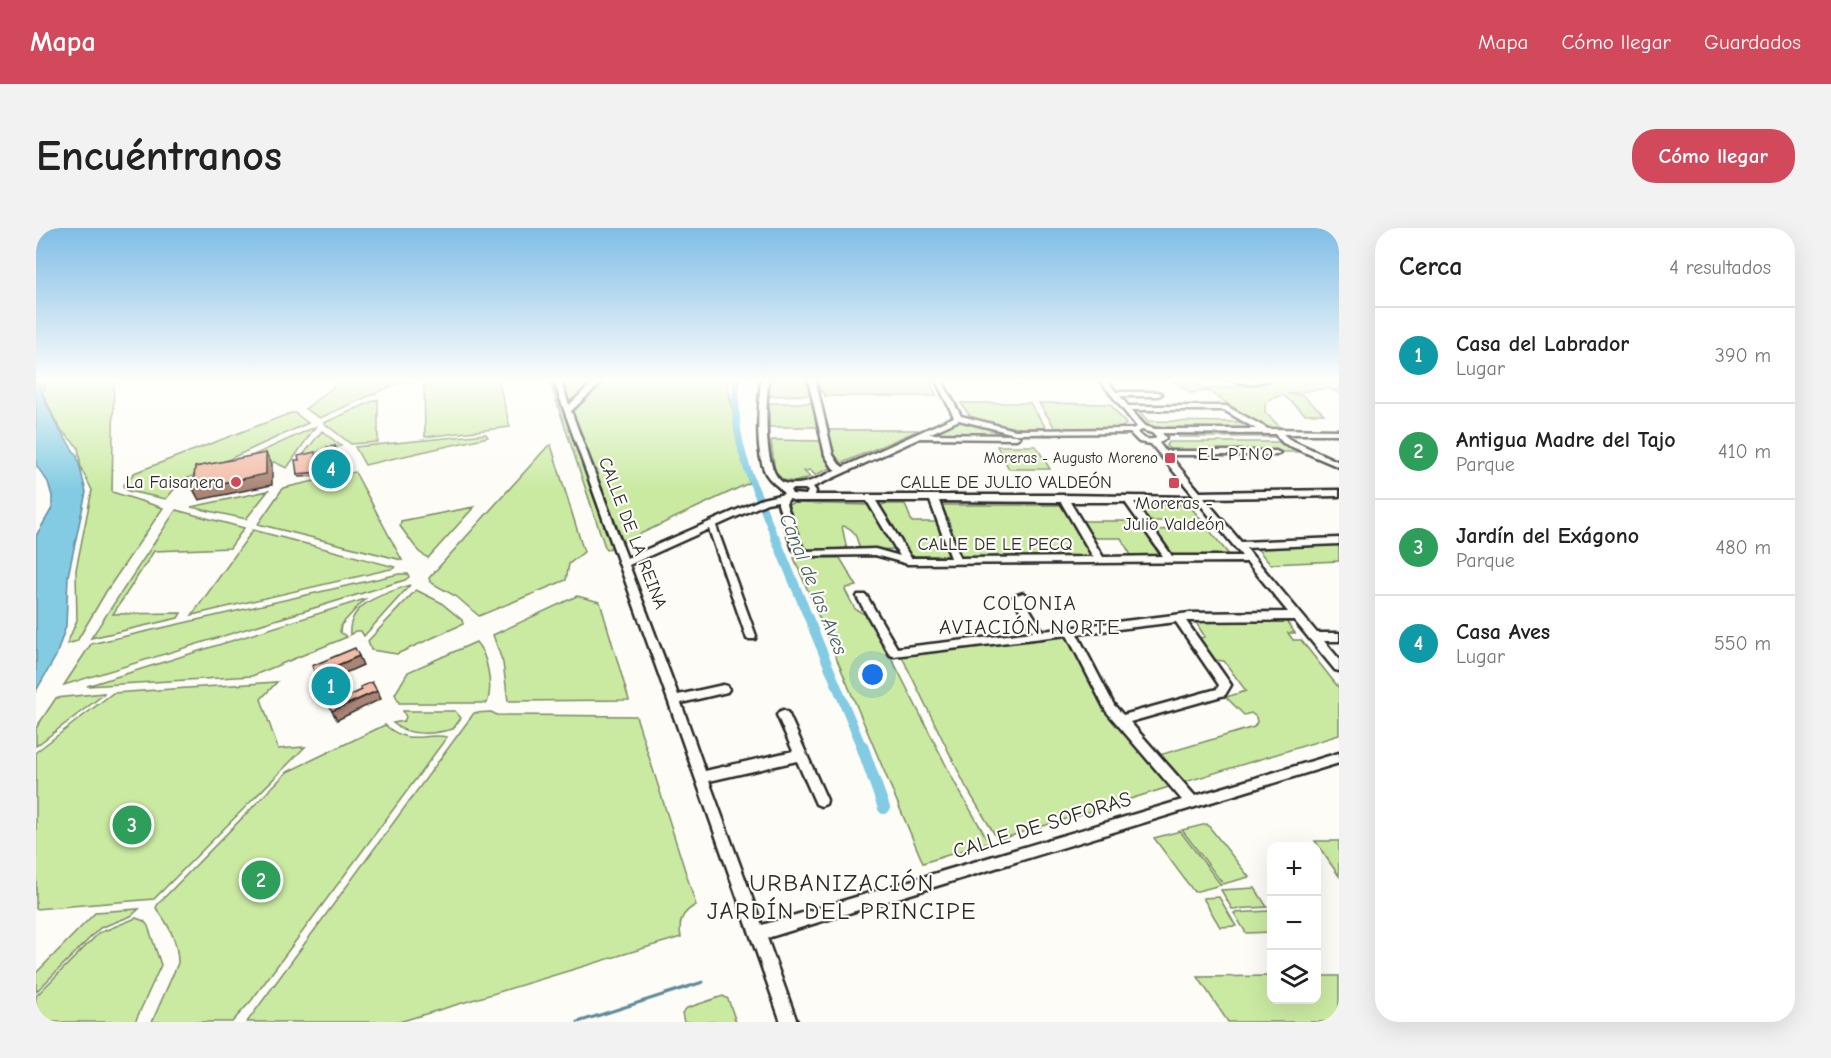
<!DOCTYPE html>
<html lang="es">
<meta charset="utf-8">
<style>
body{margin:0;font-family:"Comic Neue",sans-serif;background:#f2f2f2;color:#222}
.controls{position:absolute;right:18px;bottom:18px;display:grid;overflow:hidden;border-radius:12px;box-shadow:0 6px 24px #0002}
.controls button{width:54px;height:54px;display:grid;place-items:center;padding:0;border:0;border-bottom:2px solid #e0e0e0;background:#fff;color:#222;font:30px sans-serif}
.you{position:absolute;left:837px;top:447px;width:21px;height:21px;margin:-15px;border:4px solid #fff;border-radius:50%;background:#1a73e8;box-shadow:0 0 0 9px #1a73e833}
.badge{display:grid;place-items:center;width:39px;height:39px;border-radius:50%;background:#d1495b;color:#fff;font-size:20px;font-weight:700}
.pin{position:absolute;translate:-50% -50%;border:3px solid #fff;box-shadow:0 2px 6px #0006}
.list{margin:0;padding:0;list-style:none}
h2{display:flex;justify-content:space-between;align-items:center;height:78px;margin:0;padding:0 24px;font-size:26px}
h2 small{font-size:20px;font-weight:400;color:#767676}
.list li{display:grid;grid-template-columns:39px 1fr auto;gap:18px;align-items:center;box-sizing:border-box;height:96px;padding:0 24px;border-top:2px solid #e0e0e0}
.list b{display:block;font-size:22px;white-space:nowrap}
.list p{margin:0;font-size:20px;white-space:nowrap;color:#767676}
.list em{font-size:20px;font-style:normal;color:#767676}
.icon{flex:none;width:33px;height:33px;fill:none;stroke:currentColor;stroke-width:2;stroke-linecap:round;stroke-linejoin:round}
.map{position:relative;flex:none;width:1303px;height:794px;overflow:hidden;border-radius:24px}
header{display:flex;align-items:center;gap:36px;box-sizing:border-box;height:84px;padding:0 30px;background:#d1495b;color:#fff}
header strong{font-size:28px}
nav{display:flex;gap:33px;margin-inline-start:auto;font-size:21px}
.intro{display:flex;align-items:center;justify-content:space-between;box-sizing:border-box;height:144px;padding:0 36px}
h1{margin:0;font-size:42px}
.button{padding:15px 27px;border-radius:24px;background:#d1495b;color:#fff;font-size:21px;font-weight:700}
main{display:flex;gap:36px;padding:0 36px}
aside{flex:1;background:#fff;border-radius:24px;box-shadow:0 6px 24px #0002}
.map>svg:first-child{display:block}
.green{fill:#caeaa2;stroke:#7a8a66;stroke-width:1.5}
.water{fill:#82cbe2;stroke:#5f8b99;stroke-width:1.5}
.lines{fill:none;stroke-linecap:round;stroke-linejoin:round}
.stream{stroke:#5f8b99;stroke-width:3}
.canal-far2{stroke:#82cbe2;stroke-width:7}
.canal-far1{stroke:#82cbe2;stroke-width:9}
.canal{stroke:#82cbe2;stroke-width:12}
.minor-casing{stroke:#2b2b2b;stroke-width:5}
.minor{fill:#fdfcf7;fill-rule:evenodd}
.wall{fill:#d1a290;stroke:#2b2b2b;stroke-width:1.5}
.shaded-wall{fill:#aa8475;stroke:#2b2b2b;stroke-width:1.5}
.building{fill:#f3bca7;stroke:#2b2b2b;stroke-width:1.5}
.poi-dot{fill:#d1495b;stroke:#fdfcf7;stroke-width:2}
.labels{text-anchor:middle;stroke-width:4.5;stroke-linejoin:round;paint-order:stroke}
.far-poi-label{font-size:15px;fill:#2b2b2b;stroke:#fdfcf7;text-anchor:end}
.far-quarter-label{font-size:18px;letter-spacing:1.5px;fill:#2b2b2b;stroke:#fdfcf7}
.poi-label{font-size:18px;fill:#2b2b2b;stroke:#fdfcf7;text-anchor:end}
.street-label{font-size:18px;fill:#2b2b2b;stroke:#fdfcf7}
.water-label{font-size:20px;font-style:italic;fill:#455b62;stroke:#fdfcf7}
.quarter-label{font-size:21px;letter-spacing:1.5px;fill:#2b2b2b;stroke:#fdfcf7}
.near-street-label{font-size:21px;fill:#2b2b2b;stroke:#fdfcf7}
.near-neighbourhood-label{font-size:24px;letter-spacing:1.5px;fill:#2b2b2b;stroke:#fdfcf7}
</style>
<header>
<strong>Mapa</strong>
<nav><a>Mapa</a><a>Cómo llegar</a><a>Guardados</a></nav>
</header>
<div class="intro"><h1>Encuéntranos</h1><a class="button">Cómo llegar</a></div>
<main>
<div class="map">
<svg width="1303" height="794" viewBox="0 0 1303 794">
<rect width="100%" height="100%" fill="#fdfcf7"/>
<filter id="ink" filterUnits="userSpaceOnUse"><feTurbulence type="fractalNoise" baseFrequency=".0167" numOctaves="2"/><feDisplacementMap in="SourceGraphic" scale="12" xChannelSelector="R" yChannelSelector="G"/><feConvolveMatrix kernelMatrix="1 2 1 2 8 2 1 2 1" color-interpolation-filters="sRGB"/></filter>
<g filter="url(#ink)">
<path class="green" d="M0,151h10l-2,12 3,-12h67l-2,113 51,16 -56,82 -30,51 -10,3 10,-24 -1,-50 16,-80 -11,-22 -3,-21 -19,-19z
M308,151h83l-29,4 -78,35 -15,-9z
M434,151h28l12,48 -85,10 -1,-52z
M513,151h180l-1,9 21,95 -143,67z
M733,151h38l3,16 -41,1z
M779,151h113l9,17h-112l-1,-4h-5z
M1152,151l16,10 55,-4 24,-6h56v14l-11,-5 -41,6 15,1 22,19h-19l-22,-19 -10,3 -8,6v8l17,17h-15l-59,-38 -17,2 -18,-12z
M342,171v43l-27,2 -27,-21z
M733,175h43l5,24h-48z
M925,175h69l16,25h-39l-35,-9z
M1003,175l71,1 16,20 -7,5 -64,-1z
M1098,183h5l9,10 97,1 12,7h-95l-16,-5z
M255,185h4l13,10 -127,58 -15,18 -38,-8 -5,-5 11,-13z
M924,192l50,13 41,1 1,2 -123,-3z
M279,199l-28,41 -13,-6 -62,12z
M792,202h91l-77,33 -7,-7z
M286,203l19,15 -39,10z
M1140,205l95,1 3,3h-95z
M450,206l2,3 -123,28 -10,-18z
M737,212l48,1 10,27 -16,7 -5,-5 -6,1 6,6 -15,5 -12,-2 -8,-8 -4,-31z
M1133,214h110l24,10h-129l-8,-6z
M515,217l33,107 -15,12 -3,16 -87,36 -22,-19 -27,-15 -1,-4 119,-132z
M961,218h39l14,23h-41z
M319,244l47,88 -144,-36 25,-36z
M232,263l-22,28 -55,-12z
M757,275l76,2 25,44 -34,1c-3,-11 -5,-23 -18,-24l5,24 -42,-1 -17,-39 -1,-5z
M847,276h22l7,18h24l12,34h-39l-29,-49z
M904,277h121l30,50 -3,2h-125l-5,-3z
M1104,277l50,1 40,50h-57l-20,-26 28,-1 -6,-8h-28l-10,-15z
M438,279l-46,51 -9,-6 -19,-26 1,-5z
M140,282l68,18 -14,20 -76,3 -41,63 68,-1 -3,5 -87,20z
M1046,293h56l22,35 -28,1 -11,-19h-29z
M217,302l142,37v1l-203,47z
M1303,315v18l-69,3 -15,-18z
M758,330h46l17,28 -11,2 -1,2 10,19 13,7 15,25 73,144 33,57 -66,21z
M363,346h9l1,3 -4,3 -341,105 27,-41z
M374,357l-46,51 -3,-5h-6l-5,4c-3,-33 37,-42 60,-50z
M380,362l24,12 22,18 1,4 -66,30 -26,-4 -3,-9z
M541,368l23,6 29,98 -121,1 -5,-38 -10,-28z
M329,371l-24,26 -1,7 7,5 -95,39 -165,10z
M1179,392l71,1 9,12h-7l5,7h8l38,48v47l-157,48 -26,-27 98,-29 3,-5 -1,-5 -5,-4 -7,2 -18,-18 20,-6 -22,-30 -10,-1 -16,-22 7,-1 -10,-16z
M1031,408l32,61 73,89 -174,54 -32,-53 -64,-130 3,-3z
M440,414c12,13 17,45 11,61h-88l-4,-9 13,-22z
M241,454l-16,17 17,50 27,-2 -151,152 -118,10v-157l77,-59z
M68,465l-1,2 -67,51v-18l20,-30z
M367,483h52l6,7 -8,11c-18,5 -45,8 -60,-6l11,-2 2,-4z
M455,484l6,3 139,1 60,189c-14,7 -18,17 -15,32l-282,85h-152l227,-309z
M349,497c25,22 39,7 62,12l-196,264 -19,21h-80l26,-59c0,-20 -10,-40 -22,-55l2,-4 129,-132z
M1171,596l42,53 -26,7 -41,-54z
M1144,603l41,54 -27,7 -40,-54z
M1279,613h24v35z
M1219,660l12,19 -35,2 -11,-19z
M1183,669l17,29 -16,1 -17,-29z
M103,681l-8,7 -31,12 -64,64v-19l60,-61z
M1233,683l2,4v17l-25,1 -12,-20z
M100,690l8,3 4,5 13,39 -26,57h-99v-26l63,-63z
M1235,748l1,24h44l1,-24h22v46h-111l-30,-45z
M687,768l5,3 8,23h-52l-2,-9 5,-5z"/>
<path class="water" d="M0,151h6l-1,11 5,13 11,23 20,30 9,36 -18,84 -2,50 -10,30 -20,35v-155l16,-28v-12l-4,-14 -12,-17z"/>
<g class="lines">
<path class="stream" d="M542,794l125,-40"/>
<path class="canal-far2" d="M701,151c-5,45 4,80 23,121
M727,280l12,30"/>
<path class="canal-far1" d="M739,309l87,210"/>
<path class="canal" d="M826,518l22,62"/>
<g class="minor-casing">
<path id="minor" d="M517,151h7l9,26 28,-26h8l-34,32 56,147 135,-59 22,-5c-5,-9 -12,-10 -18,-20 -12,-24 -7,-69 -5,-95h7c-1,20 -8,101 20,105 17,2 33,-7 48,-14l-3,-2 -8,-13 -17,-76h7l18,76 6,9 4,3 111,-50 -19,-38h6l20,37 54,14 117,-1 5,-2 -38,-48h7l10,13h42l4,2 -4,2h-38l8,10h98l42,23 71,1v4h-56l6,5 50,23v5l-56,-24 -8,-9 -113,-1 4,5 -7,5 6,8h111l4,2 -4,2h-107l31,37 139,-2v6l-135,2 37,44 98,-4v6l-93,4 71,85h22v8h-15l15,18v12l-4,-1 -41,-50 -108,1 43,61 2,3 -6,10 -95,27 65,74 144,-43v10l-572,175 30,84h-16l-113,-322zM1095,182h93l32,19h-101l-10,-3zM923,192l56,14 115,-1 9,9 12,2 44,53 -132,-2h-248l1,-4 -3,-4 107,-49 96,1 4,-2 -4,-2 -87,-1zM1106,202l10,3 5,5c-8,3 -15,1 -20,-6zM756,261h13l3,2 -2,4 -14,-1 -2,-4zM754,271l5,2h72l33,55 -25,-7 -67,2 -6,-4 -16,-43 2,-4zM742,273v3l15,45 10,7 72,-1 33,9 339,-2 41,50 -98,1 -147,18 -19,-31 4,-4 -5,-3 -9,3 -1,2 20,34 -136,16 -31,-53h-8l-1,2 33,58 4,1 173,-21 39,76 76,89 -420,125 -53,-144 88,-20 19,43 5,2 5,-2 1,-4 -38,-85 -2,-3 -4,-2 -4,2 -2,3 16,36 -88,20 -24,-68 42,-10 4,-1 2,-3 -2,-3 -4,-1 -45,10 -49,-130 80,-36 37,107 1,3h8l1,-3 -40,-110 51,-23zM840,273h54l21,57h-40zM903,273l122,1 32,55 -133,1zM1034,274h55l38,54 -60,1zM1098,274l65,1 43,53h-70zM1140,394l43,63 -2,4 -94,26 -9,-10 -37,-71z
M1190,151h46l-22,5z"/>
</g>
<use href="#minor" class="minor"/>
</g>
<path class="wall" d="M299,218l2,6 -3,22 -8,1 -3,-6z
M280,228l4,20 -21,1 -2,-3z"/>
<path class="shaded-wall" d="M299,218l2,6 -3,22 -2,-5z
M230,225l6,11v21l-73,15 -6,-11z
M323,428l4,9 -27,12 13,27 28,-13 4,8 -44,21 -5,-9 -1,-43z"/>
<path class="building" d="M299,218l-3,23h-9l4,-22z
M279,224l3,20 -21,2 -2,-14h4l-1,-4z
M230,225v21l-73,15 2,-22z
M319,420l4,8 -28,12 14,30 17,-8 -2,-3 12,-5 5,9 -45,20 -20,-45z"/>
</g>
<linearGradient id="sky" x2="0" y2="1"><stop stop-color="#7fbde6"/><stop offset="0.58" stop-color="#fefefb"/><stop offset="1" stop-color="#fefefb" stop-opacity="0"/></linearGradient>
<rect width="1303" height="262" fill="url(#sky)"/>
<g class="poi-dot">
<rect x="1128" y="224" width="12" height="12" rx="3"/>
<circle cx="200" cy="254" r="6"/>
<rect x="1132" y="249" width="12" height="12" rx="3"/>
</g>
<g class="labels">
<g class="far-poi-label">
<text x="1122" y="235">Moreras - Augusto Moreno</text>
</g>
<g class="far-quarter-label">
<text x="1200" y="232">EL PINO</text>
</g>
<g class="poi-label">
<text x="188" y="260">La Faisanera</text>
<text x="1138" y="281" text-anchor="middle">Moreras -<tspan x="1138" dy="21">Julio Valdeón</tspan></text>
</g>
<g class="street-label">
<text x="970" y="260">CALLE DE JULIO VALDEÓN</text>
<text transform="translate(597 305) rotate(69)" y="6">CALLE DE LA REINA</text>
<text x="959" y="322">CALLE DE LE PECQ</text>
</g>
<g class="water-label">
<text transform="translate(778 356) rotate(68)" y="7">Canal de las Aves</text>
</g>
<g class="quarter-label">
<text x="994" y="382">COLONIA<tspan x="994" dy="24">AVIACIÓN NORTE</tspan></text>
</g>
<g class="near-street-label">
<text transform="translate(1006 597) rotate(-17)" y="7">CALLE DE SOFORAS</text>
</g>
<g class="near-neighbourhood-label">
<text x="806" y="663">URBANIZACIÓN<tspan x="806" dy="28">JARDÍN DEL PRINCIPE</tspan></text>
</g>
</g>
</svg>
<div class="controls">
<button>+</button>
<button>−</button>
<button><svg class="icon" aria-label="layers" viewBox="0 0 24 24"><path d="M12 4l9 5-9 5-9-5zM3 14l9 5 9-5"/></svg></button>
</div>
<div class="you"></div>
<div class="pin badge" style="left:295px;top:458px;background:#0f9aa8">1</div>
<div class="pin badge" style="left:225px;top:652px;background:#2e9e5b">2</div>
<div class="pin badge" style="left:96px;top:597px;background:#2e9e5b">3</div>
<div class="pin badge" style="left:295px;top:241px;background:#0f9aa8">4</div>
</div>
<aside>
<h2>Cerca<small>4 resultados</small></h2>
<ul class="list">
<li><span class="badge" style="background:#0f9aa8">1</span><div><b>Casa del Labrador</b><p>Lugar</p></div><em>390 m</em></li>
<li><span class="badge" style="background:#2e9e5b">2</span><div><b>Antigua Madre del Tajo</b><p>Parque</p></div><em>410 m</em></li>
<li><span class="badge" style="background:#2e9e5b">3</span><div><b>Jardín del Exágono</b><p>Parque</p></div><em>480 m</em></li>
<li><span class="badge" style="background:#0f9aa8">4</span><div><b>Casa Aves</b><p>Lugar</p></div><em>550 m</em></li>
</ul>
</aside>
</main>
